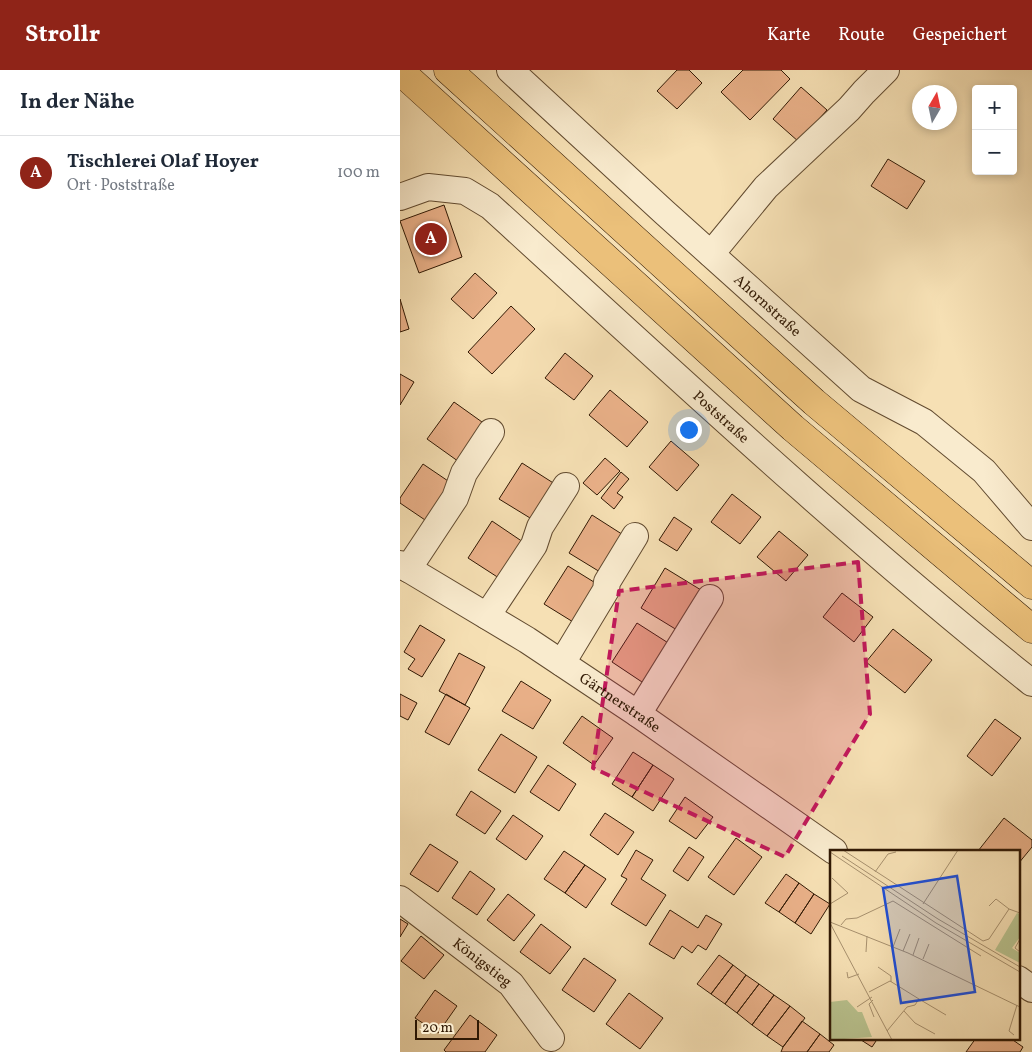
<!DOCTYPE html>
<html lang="de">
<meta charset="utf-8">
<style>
body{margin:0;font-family:Vollkorn,serif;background:#f2f2f3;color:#1f2937}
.controls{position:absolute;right:15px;top:15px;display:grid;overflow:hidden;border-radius:5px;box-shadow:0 2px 8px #0003}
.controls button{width:45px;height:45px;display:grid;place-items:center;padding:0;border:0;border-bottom:1px solid #e0e1e3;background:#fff;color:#1f2937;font:25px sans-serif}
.compass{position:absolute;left:512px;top:15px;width:45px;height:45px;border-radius:50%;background:#fff;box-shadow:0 2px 8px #0003;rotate:9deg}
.scale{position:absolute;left:15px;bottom:12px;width:64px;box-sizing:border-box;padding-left:5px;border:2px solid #311904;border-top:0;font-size:14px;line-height:18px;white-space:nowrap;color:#311904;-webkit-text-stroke:4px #f9ebce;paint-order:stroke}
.you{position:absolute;left:288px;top:359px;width:18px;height:18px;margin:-12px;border:4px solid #fff;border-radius:50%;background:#1a73e8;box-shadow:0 0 0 8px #1a73e833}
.badge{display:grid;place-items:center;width:32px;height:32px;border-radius:50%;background:#8f2418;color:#fff;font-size:16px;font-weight:700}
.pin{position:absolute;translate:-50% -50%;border:2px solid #fff;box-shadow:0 1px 5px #0006}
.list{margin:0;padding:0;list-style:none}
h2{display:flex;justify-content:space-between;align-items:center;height:65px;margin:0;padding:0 20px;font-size:21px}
h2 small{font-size:16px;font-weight:400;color:#747a83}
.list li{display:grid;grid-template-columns:32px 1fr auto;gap:15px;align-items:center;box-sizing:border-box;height:75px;padding:0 20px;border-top:1px solid #e0e1e3}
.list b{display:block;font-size:19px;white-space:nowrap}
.list p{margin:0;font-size:16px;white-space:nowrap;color:#747a83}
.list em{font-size:16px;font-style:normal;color:#747a83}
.map{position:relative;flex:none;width:632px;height:982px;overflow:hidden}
header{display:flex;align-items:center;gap:30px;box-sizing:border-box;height:70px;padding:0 25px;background:#8f2418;color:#fff}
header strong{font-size:24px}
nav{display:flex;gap:28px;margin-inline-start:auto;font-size:18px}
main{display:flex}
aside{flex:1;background:#fff}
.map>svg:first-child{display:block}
.building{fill:#e9b088;stroke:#311904}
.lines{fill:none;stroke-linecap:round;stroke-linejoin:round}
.minor-casing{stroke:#624b30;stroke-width:28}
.highway-casing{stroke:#311904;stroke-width:29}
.minor{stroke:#f9ebce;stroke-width:26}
.highway{stroke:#ebc07a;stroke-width:28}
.marked{fill:#c2185b;fill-opacity:0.2;stroke:#c2185b;stroke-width:4;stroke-dasharray:10 6;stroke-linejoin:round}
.labels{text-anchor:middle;stroke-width:4.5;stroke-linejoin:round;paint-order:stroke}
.street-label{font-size:15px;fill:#311904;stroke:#f9ebce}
.inset-road{fill:none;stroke:#a7906e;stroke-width:1}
.view{fill:#1d4ed8;fill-opacity:0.15;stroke:#1d4ed8;stroke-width:2.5}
.inset-edge{fill:none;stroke:#311904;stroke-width:2.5}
</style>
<header>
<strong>Strollr</strong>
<nav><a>Karte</a><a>Route</a><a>Gespeichert</a></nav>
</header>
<main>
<aside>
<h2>In der Nähe<small></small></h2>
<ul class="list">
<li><span class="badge">A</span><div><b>Tischlerei Olaf Hoyer</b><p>Ort · Poststraße</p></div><em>100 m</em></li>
</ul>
</aside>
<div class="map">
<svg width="632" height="982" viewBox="0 0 632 982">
<rect width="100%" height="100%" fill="#f6e0b4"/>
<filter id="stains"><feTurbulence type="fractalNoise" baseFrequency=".004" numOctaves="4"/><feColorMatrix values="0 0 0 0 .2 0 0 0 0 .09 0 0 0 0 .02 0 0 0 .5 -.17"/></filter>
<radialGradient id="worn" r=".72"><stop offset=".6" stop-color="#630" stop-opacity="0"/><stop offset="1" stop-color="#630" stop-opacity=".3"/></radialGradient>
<path class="building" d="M277,0h12l13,13 -25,26 -20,-18z
M343,0h38l9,9 -40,41 -29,-28z
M401,17l26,23 -28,32 -26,-23z
M488,89l37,22 -18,28 -36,-23z
M44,135l18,52 -43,16 -19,-52z
M75,203l22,20 -24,26 -22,-20z
M0,229l9,30 -9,3z
M111,236l24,23 -43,45 -24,-22z
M165,283l28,23 -19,24 -29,-22z
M0,304l14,8 -14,23z
M210,320l38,32 -21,25 -38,-32z
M54,332l35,25 -27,37 -35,-25z
M271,371l28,24 -22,26 -28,-24z
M205,388l15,13 -23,24 -14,-12z
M122,393l36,23 -23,35 -36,-22z
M23,394l31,21 -26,37 -28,-19v-5z
M221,402l8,7 -12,14 6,4 -9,12 -13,-11z
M332,424l29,23 -21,27 -29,-22z
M192,445l36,23 -23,37 -36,-22z
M274,447l18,12 -15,22 -18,-11z
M92,451l34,23 -24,36 -34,-22z
M379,461l29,24 -22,26 -29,-24z
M168,496l34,21 -24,38 -34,-21z
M265,498l36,22 -24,40 -36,-22z
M442,523l31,24 -19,25 -31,-25z
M237,553l36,23 -25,40 -36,-24z
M20,555l25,15 -23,37 -14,-8 7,-10 -11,-7z
M493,559l39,31 -27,33 -39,-31z
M59,583l26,14 -20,38 -26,-14z
M121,611l30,19 -18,29 -31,-18z
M0,624l17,9 -9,17 -8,-4z
M46,624l24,14 -21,37 -24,-13z
M182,646l31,22 -19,27 -31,-22z
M595,649l26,19 -29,38 -25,-20z
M101,664l36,23 -22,36 -37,-23z
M233,682l20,13 -21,32 -20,-13z
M148,695l28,19 -17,27 -29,-19z
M253,695l21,14 -21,32 -21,-14z
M71,721l30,20 -16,23 -29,-19z
M285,727l28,20 -17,22 -27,-18z
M205,743l29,19 -16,23 -28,-20z
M113,745l30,21 -17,24 -30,-21z
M604,748l28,22v7l-14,17v-13h-40z
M336,768l26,19 -28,38 -26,-18z
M30,774l28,18 -20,30 -28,-18z
M289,777l15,10 -16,24 -15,-10z
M236,780l17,10 -12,19 25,16 -20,31 -35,-22 16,-25 -6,-3z
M164,781l21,14 -20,28 -21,-14z
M185,795l21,14 -20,29 -21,-15z
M70,801l25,18 -18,26 -25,-17z
M386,804l13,9 -20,29 -14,-9z
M399,813l15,11 -19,29 -16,-11z
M108,824l27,21 -21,26 -27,-21z
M414,824l16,10 -19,30 -16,-11z
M270,840l28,18 8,-13 16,9 -16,26 -8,-5 -6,8 -10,-7 -8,13 -25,-15z
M0,849l8,5 -8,13z
M141,854l30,23 -21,27 -30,-22z
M21,866l23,19 -20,24 -23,-18z
M319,885l14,10 -22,29 -14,-10z
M184,888l32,22 -22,32 -32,-22z
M333,895l13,10 -21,29 -14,-10z
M346,905l13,9 -22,29 -12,-9z
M359,914l15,11 -22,30 -15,-12z
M35,920l22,16 -19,27 -23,-15z
M229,923l34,25 -23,31 -34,-25z
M374,925l16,11 -23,30 -15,-11z
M390,936l15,12 -22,29 -16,-11z
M70,945l27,20 -12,17h-39l-2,-2z
M402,951l18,13 -13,18h-26l2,-5z
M420,964l14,11 -5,7h-22z
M458,968h20l-6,9z
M576,968h34l13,9 -3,5h-54z"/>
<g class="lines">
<g class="minor-casing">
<g id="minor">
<path id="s1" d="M110,0l154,142 197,177 63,33 60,49 48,56"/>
<path id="s2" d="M0,127l28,-10 37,4 25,15c178,162 354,327 542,477"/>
<path d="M311,184l55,-67 83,-78 15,-17 22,-22"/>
<path id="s3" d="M0,494l127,76 111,74 196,137"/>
<path d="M8,499l47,-71 9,-25 27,-41"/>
<path d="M87,546l47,-71 6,-18 26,-41"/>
<path d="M162,593l44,-73 1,-8 28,-46"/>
<path d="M238,644l72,-116"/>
<path id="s4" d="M0,829l111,85 40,54"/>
<path d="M618,909l14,10"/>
</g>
</g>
<g class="highway-casing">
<path id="highway" d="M48,0l366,332 218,183
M0,1l393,357 239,201"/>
</g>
<use href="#minor" class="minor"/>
<use href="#highway" class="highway"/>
</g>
<path class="marked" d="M458,492l12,152 -85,143 -192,-89 26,-177z"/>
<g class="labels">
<g class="street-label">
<text dy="5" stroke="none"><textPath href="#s1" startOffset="349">Ahornstraße</textPath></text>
<text dy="5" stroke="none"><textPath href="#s2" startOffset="409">Poststraße</textPath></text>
<text dy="5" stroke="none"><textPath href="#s3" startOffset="260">Gärtnerstraße</textPath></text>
<text dy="5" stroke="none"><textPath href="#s4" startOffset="104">Königstieg</textPath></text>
</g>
</g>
<g transform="translate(430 780)">
<rect width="190" height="190" fill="#f6e0b4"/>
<path d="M187,63l3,1v23l-8,11 8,5v10l-25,-13zM17,150l11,12h4l10,25 -42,3v-38z" fill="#b9c38f"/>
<path class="inset-road" d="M13,0l140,91 6,-2 20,-30 11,4M0,2l106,71 84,49M12,6l96,63 82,48M45,22l13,-18 8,-2M0,54l18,-11 -16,-15M93,54l35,-54M159,56l7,-7 13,10M0,72l78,31 112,54M0,73l62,117M11,75l5,-6 11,-1 36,-17 88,55M190,89l-5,9 5,4M63,97l7,-18M73,101l7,-17M36,102l1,-16M83,105l6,-17M93,109l6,-15M48,117l13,9v6M17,122l1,6 11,-4M39,142l21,-11 29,18M43,150l-4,4 5,13M27,157l15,-10M74,161l11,12 20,11M57,181l20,-24 8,-2 4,-6 27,16M184,185l-5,-4 8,-26"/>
<path class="view" d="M127,26l18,116 -74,11 -18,-115z"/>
<rect width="190" height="190" class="inset-edge"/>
</g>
<rect width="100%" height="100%" filter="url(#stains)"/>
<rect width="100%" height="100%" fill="url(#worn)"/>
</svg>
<div class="controls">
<button>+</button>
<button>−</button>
</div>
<svg class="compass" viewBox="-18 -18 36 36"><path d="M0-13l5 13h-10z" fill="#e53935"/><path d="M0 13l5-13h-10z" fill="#747a83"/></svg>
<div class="scale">20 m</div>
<div class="you"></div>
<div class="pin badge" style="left:31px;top:169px">A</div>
</div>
</main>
